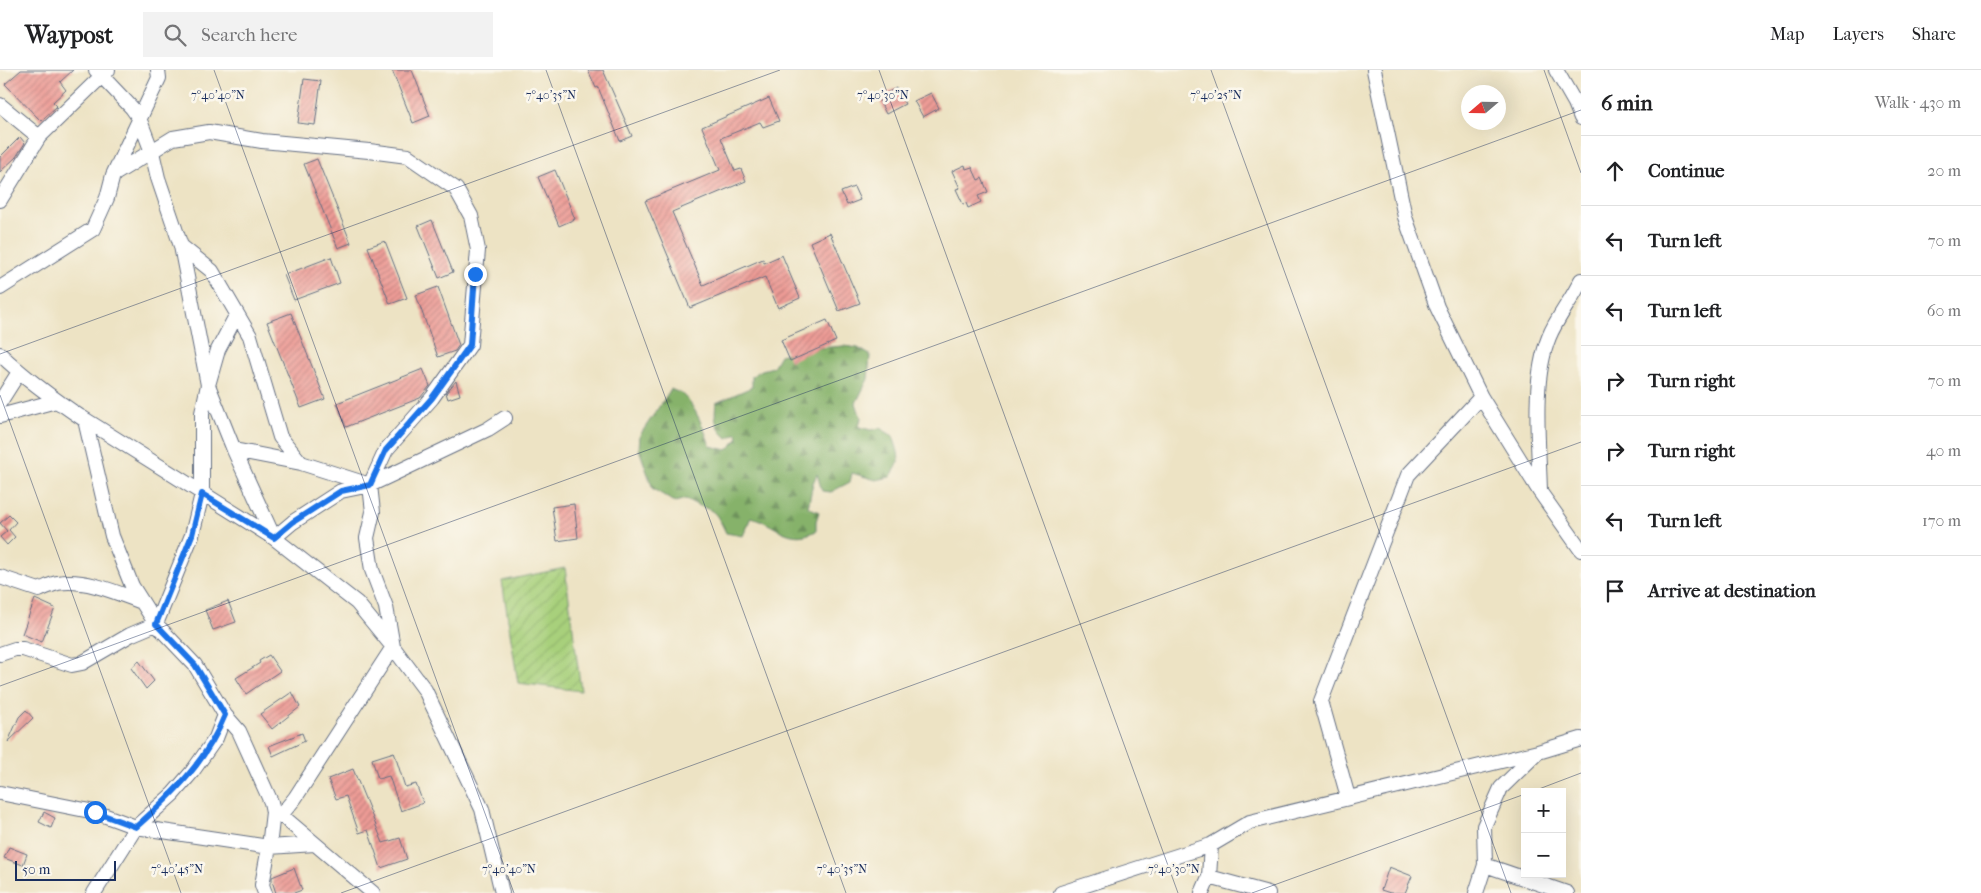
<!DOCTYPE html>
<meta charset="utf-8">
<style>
body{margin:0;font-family:"IM FELL French Canon",serif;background:#f2f2f2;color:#202124}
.controls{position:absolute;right:15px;bottom:15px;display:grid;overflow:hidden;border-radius:0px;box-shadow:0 5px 20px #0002}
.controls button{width:45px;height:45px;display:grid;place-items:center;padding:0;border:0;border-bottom:1px solid #e0e0e0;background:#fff;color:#202124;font:25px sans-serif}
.compass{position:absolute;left:1461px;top:15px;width:45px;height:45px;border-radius:50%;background:#fff;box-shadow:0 5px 20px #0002;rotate:250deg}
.scale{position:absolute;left:15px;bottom:12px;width:101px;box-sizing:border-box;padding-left:5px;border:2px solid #1b2f5e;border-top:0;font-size:14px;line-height:18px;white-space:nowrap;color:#1b2f5e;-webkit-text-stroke:4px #fbf7ec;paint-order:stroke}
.stop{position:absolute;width:15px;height:15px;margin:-11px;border:4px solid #1a73e8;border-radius:50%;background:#fff}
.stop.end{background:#1a73e8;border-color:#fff;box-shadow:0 1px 5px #0008}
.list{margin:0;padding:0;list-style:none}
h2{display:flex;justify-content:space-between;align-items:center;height:65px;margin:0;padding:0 20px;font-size:21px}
h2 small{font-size:16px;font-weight:400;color:#757577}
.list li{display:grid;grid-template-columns:32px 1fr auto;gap:15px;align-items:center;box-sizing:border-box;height:70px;padding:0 20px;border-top:1px solid #e0e0e0}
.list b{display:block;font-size:19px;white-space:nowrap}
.list em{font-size:16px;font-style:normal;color:#757577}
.icon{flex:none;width:28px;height:28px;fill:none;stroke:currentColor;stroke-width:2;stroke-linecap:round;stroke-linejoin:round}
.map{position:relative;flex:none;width:1581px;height:823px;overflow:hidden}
header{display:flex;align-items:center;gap:30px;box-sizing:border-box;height:70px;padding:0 25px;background:#fff;border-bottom:1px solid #e0e0e0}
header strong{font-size:24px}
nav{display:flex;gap:28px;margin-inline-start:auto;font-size:18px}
.search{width:350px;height:45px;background:#f2f2f2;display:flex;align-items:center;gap:12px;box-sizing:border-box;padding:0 18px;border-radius:0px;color:#757577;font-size:19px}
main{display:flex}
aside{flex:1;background:#fff}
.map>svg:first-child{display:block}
.forest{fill:url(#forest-firs);stroke:#507064}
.garden{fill:url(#garden-furrows);stroke:#62806c}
.building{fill:url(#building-hatch)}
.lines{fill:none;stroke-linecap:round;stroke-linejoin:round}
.minor-casing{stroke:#646e82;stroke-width:16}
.minor{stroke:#fff;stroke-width:14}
.route{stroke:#1a73e8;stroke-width:6}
.ticks{fill:none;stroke:#1b2f5e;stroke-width:1;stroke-opacity:0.45}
.ticks-label{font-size:12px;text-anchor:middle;fill:#1b2f5e;stroke:#fbf7ec;stroke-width:5;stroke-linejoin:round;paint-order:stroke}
</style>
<header>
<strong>Waypost</strong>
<div class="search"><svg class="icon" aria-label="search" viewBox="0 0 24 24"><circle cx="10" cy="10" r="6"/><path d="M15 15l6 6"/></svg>Search here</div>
<nav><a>Map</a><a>Layers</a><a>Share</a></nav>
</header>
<main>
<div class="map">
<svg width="1581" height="823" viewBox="0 0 1581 823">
<defs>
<pattern id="forest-firs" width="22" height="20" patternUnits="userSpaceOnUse" patternTransform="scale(1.25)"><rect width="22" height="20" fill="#86b26b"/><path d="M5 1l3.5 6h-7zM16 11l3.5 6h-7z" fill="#6d915b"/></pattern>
<pattern id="garden-furrows" width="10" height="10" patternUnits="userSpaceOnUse" patternTransform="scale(1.25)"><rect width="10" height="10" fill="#a8d07b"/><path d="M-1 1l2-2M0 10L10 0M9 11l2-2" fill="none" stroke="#90b36d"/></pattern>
<pattern id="building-hatch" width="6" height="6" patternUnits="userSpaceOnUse" patternTransform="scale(1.25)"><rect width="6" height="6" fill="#ed9b95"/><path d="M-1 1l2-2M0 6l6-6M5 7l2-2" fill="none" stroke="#bf7f7d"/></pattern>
</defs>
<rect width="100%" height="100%" fill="#fbf7ec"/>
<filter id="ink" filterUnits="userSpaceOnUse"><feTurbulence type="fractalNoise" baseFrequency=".02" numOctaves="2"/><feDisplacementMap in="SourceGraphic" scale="10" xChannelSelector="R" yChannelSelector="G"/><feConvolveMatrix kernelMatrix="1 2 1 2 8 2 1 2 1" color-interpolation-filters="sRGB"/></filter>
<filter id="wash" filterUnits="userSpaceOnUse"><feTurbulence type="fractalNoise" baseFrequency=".0096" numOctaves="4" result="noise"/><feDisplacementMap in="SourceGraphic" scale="20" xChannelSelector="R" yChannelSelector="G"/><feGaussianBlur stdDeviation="1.12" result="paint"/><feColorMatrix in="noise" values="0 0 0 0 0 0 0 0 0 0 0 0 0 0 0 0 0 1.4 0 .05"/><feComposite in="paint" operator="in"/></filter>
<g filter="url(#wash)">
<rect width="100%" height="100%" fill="#ede3c4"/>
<path class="forest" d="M844,276l14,2 12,7 -2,24 -12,24 5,15 -2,9 12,3 9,-2 13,8c6,19 10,24 -3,41l-14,3 -24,-7 -2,9 -19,10 -9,-1 -5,-17 -4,9 -5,24 11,5 -3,9v10c-28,14 -39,-7 -65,-14l-8,19 -17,-3c-14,-31 -15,-19 -40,-34l-11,3 -22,-13 -14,-40 1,-14 31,-46c3,2 8,3 11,5 13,11 23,37 28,52l17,4 11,-11 -1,-6 -10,5c-12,-11 -13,-19 -11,-35l36,-16v-11l10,-6 11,-3 7,-12 26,-6z"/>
<path class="garden" d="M565,498l16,123 -63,-8 -16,-102z"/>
<g id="blocks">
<path class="building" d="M21,0h52l-13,12 6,8 -13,12 4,4 -16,15 -36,-37z
M392,0h20l18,46 -17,7z
M588,0h15l29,66 -12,5 -22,-54 -2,1z
M304,9l17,2 -6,44 -17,-2z
M896,18l9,16 -19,10 -8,-16z
M931,23l8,15 -16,9 -9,-16z
M769,28l10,23 -16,6 -3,-5 -39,16 14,33 6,-2 5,12 -74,31 31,73 60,-26 1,4 18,-8 18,43 -22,10 -13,-31 -75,31 -45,-107 75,-31 -18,-43z
M20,67l5,6 -9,14 -16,15v-15z
M317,89l34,84 -13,5 -34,-84z
M965,95l1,4 6,-2 6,13 4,-2 6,14 -10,4 3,6 -13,6 -2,-5 -3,1 -7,-15 4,-1 -8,-17z
M555,100l20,49 -16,7 -21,-49z
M854,117l6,13 -13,5 -6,-13z
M432,150l21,52 -14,6 -21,-52z
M830,163l30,70 -21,8 -29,-69z
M385,171l22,57 -17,6 -22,-57z
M331,187l9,26 -46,17 -10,-25z
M438,217l21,58 -4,6 -17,6 -22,-62z
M291,243l34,86 -24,9 -34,-86z
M827,250l9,21 -46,20 -9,-21z
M423,299l7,17 -10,12 -74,29 -9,-24z
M456,311l4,14 -12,4 -2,-6z
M574,434l4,34 -21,3 -5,-34z
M9,445l7,7 -7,8 6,7 -8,8 -7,-8 7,-6 -7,-8z
M35,529l20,9 -13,34 -20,-8z
M228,531l8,21 -23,8 -8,-20z
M269,585l11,16 -34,23 -10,-16 24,-15 -1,-2z
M139,591l15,20 -8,8 -15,-21z
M292,622l8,15 -28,22 -12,-15z
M26,640l7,8 -25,24 11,-25z
M302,663l3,8 -32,15 -4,-10z
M394,682l11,35 11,-3 7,19 -22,8 -12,-35 -11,3 -6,-20z
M353,699l30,74 17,-5 7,21 -26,9 -13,-38 -9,3 -13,-37 -10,3 -8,-20z
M44,742l11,6 -4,10 -12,-6z
M9,777l18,7 -4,11 -19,-7z
M1389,797l23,9 -7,17h-15l-9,-3z
M294,798l8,22 -8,3h-18l-4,-12v-4z"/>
</g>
</g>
<g filter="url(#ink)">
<use href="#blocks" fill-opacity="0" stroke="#646e82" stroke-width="1"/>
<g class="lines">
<g class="minor-casing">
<path id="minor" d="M96,0l36,38 7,10 13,34 6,26 23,68 31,25 38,65 30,101 21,26 69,22 3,27 -6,26 5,32 14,37 7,40 -98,151 -14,17 -8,-3
M1374,0l31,147 32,90 44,90 59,95 41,58
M1556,0l19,33 6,15
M0,35l39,32
M113,105l46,-97 -1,-8
M0,130l39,-63 69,-67
M181,176l27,139 26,65 40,88 19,-16 48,-31 29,-6 118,-56 17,-11
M0,218l93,-59 14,-31 6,-23 60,-37 36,-6 53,9 107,10 39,5 48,33 15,27 7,34 -8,95 -38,53 -46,52 -16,35
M0,284c26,25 55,46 85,66l27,116 20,50 24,38 39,41 30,50 14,16 32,71 2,10 -4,35 -133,-20 -41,-15 -95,-19
M0,332l19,-30
M0,346l56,-15 5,3
M81,347l193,121 83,65 36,44 32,43 57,119 20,84
M234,380l67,13
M1540,422c-1,-48 -9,-110 9,-155 8,-20 23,-37 32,-57
M0,507l39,13c6,-2 12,-6 19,-7 26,-5 60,10 84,19
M0,584l15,-5h8l49,16 10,-2 48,-28 26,-11 36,-89 10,-41v-81l6,-28 10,-35 19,-36
M1348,727l-27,-96 87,-226 73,-78
M281,745l92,78
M1485,795l82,28
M1209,807l59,16
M94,823l42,-66 37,-33 19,-22 24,-34 9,-23
M265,823l-3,-8 7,-38 46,-3
M1061,823l150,-48 39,-23 288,-70 43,-13
M1202,823l7,-16 2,-32
M1476,823l9,-28 -1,-39 17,-38 36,-35"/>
</g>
<use href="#minor" class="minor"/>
</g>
</g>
<g class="lines" filter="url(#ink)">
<path class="route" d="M95,742l41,15c37,-33 70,-65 89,-112l-30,-50 -39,-41 36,-89 10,-41 72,44 19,-16 48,-31 29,-6 16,-35 46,-52 38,-53 5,-71"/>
</g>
<path class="ticks" d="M214,0l300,823M546,0l300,823M879,0l299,823M1211,0l300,823M1544,0l37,103M0,284l780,-284M0,325l181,498M0,616l1581,-576M1531,722l50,-19M341,823l1240,-451M1252,823l273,-99"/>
<g class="ticks-label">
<text x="218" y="29">7°40'40"N</text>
<text x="551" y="29">7°40'35"N</text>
<text x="883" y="29">7°40'30"N</text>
<text x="1216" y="29">7°40'25"N</text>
<text x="177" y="803">7°40'45"N</text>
<text x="509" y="803">7°40'40"N</text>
<text x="842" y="803">7°40'35"N</text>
<text x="1174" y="803">7°40'30"N</text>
</g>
</svg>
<div class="controls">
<button>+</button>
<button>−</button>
</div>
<svg class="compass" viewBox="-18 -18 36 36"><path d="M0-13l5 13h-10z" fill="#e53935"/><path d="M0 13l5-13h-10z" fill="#757577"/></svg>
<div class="scale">50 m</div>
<div class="stop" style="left:95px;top:742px"></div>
<div class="stop end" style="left:475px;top:204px"></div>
</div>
<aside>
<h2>6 min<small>Walk · 430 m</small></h2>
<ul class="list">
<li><svg class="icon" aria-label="ahead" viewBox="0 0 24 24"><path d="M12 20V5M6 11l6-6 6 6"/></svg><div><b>Continue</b></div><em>20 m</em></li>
<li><svg class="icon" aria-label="left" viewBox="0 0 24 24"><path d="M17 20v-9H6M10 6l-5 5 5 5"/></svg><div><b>Turn left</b></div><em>70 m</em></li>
<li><svg class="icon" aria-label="left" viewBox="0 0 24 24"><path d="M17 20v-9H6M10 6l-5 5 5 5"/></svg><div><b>Turn left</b></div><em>60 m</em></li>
<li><svg class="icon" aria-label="right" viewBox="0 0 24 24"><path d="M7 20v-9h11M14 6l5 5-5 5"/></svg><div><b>Turn right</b></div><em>70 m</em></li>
<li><svg class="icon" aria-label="right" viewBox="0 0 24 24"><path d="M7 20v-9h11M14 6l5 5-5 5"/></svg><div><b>Turn right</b></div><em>40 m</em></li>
<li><svg class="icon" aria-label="left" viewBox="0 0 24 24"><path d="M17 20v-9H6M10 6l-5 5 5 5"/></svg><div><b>Turn left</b></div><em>170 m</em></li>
<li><svg class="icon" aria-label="arrive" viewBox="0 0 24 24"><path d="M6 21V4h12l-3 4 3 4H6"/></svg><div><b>Arrive at destination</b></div></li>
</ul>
</aside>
</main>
